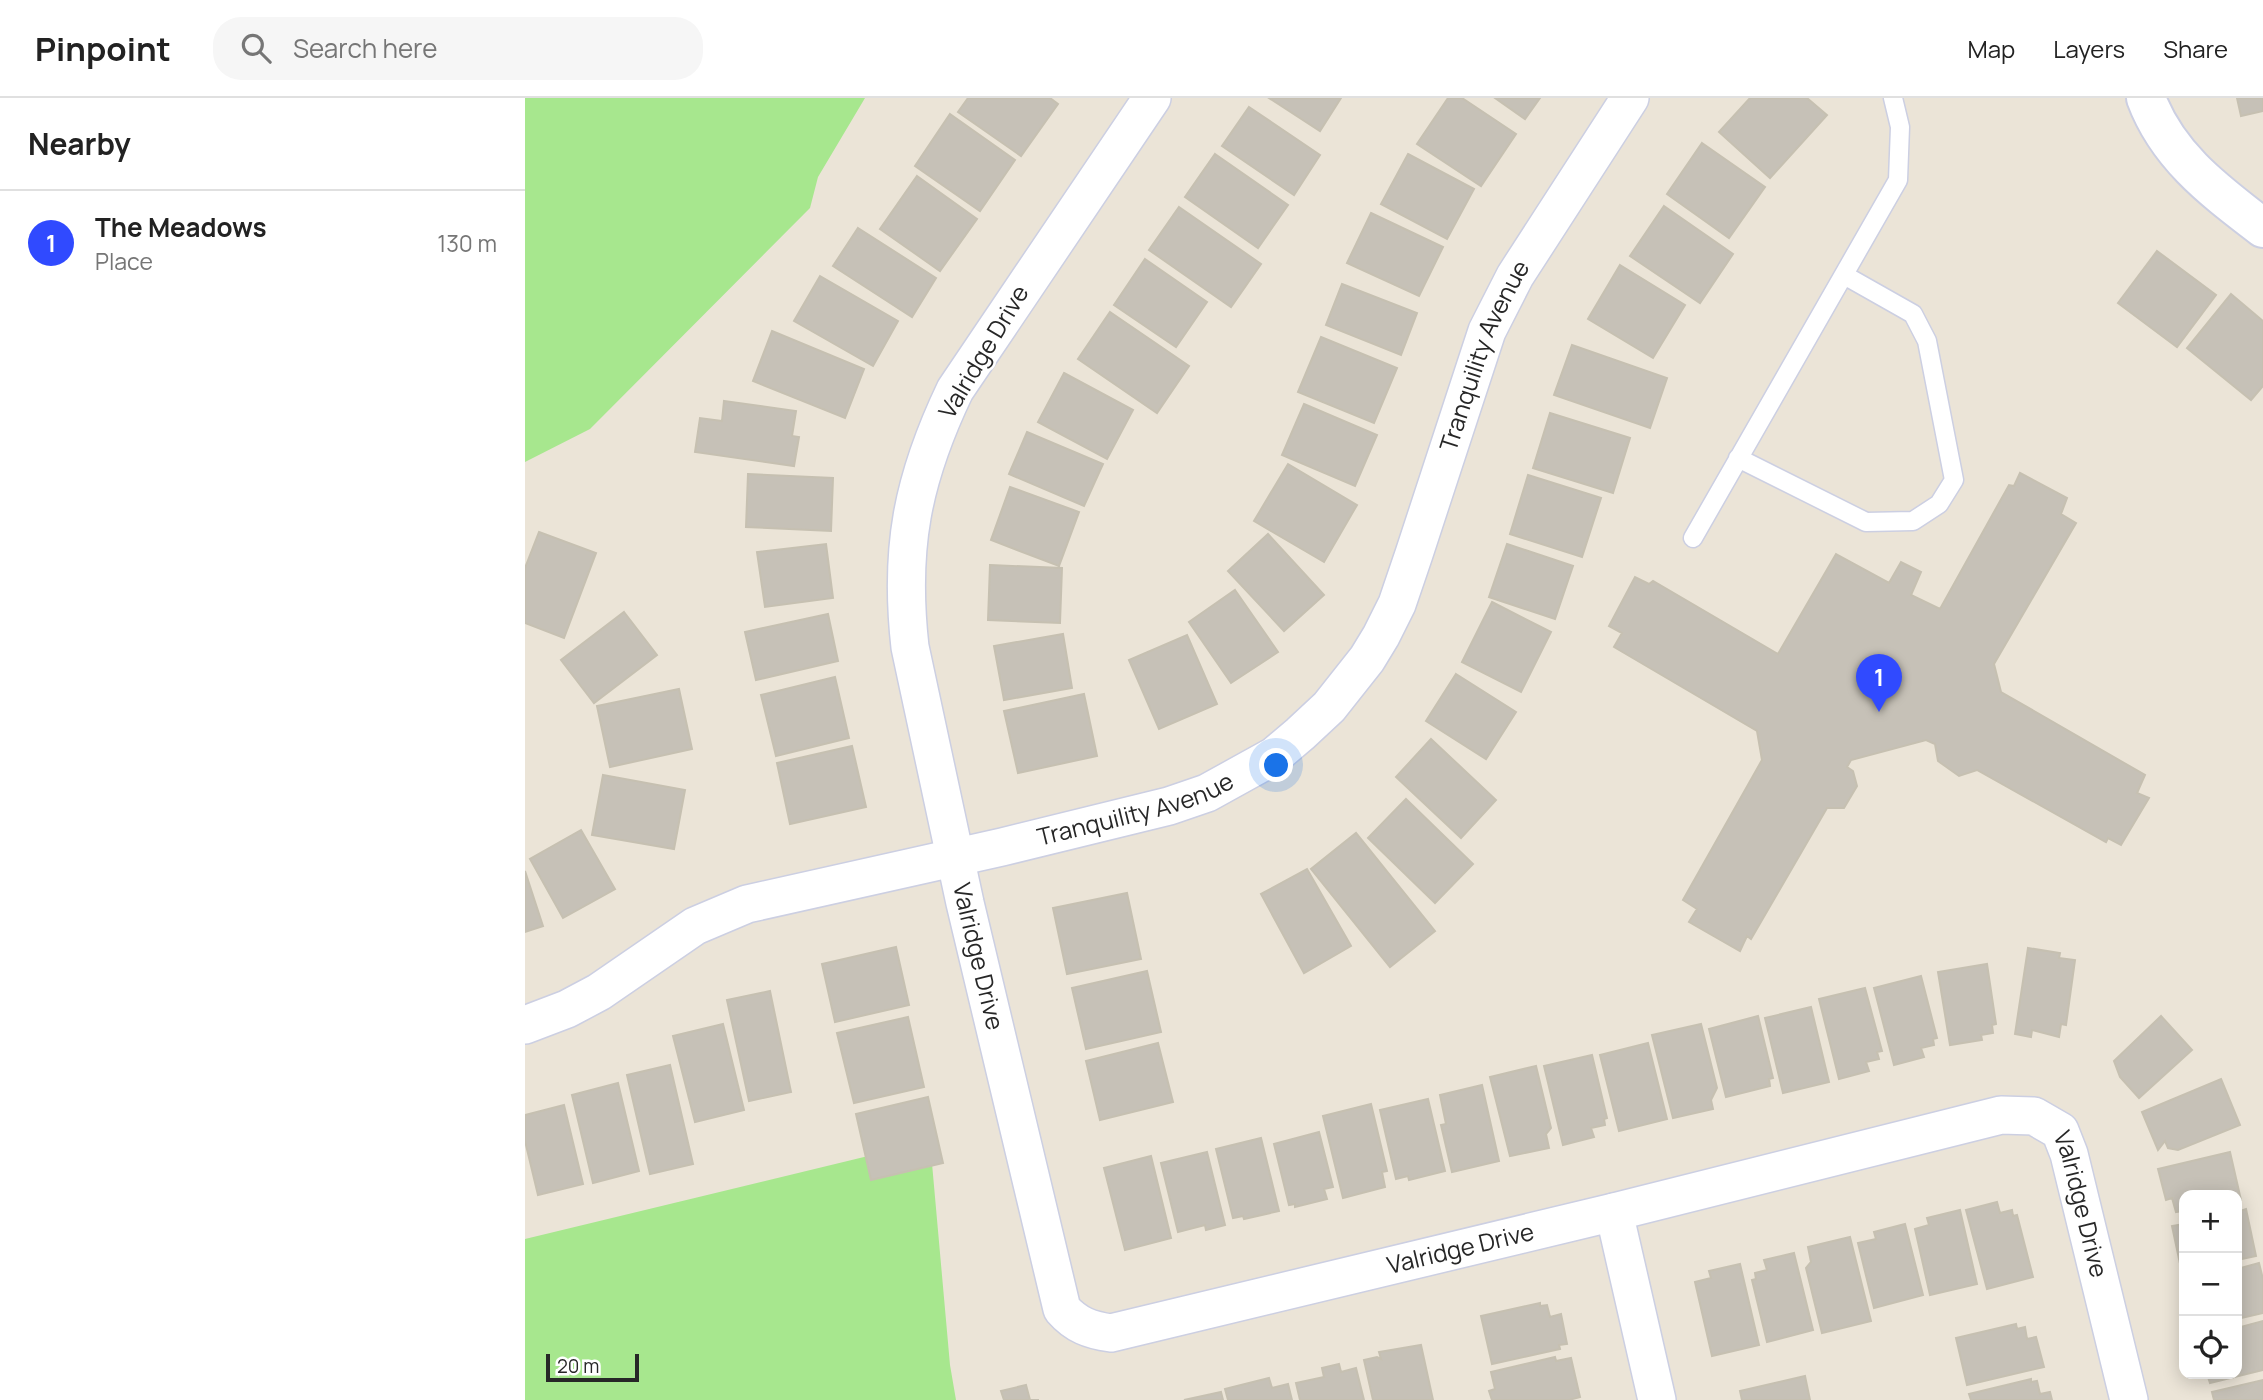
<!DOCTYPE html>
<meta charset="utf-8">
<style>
body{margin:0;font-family:Manrope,sans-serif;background:#f6f6f6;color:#222}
.controls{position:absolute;right:21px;bottom:21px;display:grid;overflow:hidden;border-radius:14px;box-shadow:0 4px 18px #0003}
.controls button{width:63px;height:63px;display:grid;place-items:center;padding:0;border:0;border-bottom:2px solid #e0e0e0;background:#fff;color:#222;font:35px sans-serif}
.scale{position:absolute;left:21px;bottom:18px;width:93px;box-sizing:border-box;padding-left:7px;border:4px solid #272727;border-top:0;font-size:19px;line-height:24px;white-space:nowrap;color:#272727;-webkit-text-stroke:5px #fff;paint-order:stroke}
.you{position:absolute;left:752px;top:668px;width:24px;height:24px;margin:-18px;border:5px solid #fff;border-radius:50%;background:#1a73e8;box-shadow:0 0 0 10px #1a73e833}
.badge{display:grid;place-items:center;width:46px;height:46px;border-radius:50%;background:#304aff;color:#fff;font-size:23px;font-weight:700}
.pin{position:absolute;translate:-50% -58px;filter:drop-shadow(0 2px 4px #0008)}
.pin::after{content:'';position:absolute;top:37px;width:24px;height:21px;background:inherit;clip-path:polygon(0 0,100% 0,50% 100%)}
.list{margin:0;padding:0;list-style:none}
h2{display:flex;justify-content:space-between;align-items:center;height:91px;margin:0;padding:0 28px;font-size:30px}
h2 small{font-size:23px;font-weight:400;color:#767676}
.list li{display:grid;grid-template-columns:46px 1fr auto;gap:21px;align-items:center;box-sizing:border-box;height:105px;padding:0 28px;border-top:2px solid #e0e0e0}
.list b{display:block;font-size:26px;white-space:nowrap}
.list p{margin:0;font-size:23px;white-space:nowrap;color:#767676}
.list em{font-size:23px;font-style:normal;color:#767676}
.icon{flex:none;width:38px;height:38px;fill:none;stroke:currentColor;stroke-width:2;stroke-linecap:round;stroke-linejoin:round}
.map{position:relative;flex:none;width:1738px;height:1302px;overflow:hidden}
header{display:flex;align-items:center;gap:42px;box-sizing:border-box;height:98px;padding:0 35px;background:#fff;border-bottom:2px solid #e0e0e0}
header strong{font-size:33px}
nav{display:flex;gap:38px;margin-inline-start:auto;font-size:24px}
.search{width:490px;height:63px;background:#f6f6f6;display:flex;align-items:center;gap:18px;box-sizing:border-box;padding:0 24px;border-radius:28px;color:#767676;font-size:26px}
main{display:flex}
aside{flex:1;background:#fff}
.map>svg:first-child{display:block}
.green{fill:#a7e78e}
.building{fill:#c6c1b7;stroke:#c6c0b1;stroke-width:2}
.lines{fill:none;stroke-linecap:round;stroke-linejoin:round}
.lane-casing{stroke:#cccfe2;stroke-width:21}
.street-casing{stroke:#cccfe2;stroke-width:40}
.secondary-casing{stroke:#cccfe2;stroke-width:42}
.lane{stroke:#fff;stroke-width:18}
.street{stroke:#fff;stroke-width:37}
.secondary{stroke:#fff;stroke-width:38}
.labels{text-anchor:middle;stroke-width:5;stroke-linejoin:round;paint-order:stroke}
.street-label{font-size:24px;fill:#272727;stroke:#fff}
</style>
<header>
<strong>Pinpoint</strong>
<div class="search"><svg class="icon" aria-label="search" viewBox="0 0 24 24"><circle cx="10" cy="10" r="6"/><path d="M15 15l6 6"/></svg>Search here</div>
<nav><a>Map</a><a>Layers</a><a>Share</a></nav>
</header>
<main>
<aside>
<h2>Nearby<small></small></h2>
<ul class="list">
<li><span class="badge">1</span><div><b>The Meadows</b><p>Place</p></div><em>130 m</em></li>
</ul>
</aside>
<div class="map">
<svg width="1738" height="1302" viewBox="0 0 1738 1302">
<rect width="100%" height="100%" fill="#ebe4d7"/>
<path class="green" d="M0,0h340l-47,79 -8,31 -220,221 -65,33z
M405,1043l20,224 6,35h-431v-161z"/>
<path class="building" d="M443,0h82l8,6 -37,52 -63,-44z
M744,0h72l-21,33z
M923,0h14l54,36 -35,52 -64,-42z
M970,0h45l-15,21z
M1225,0h57l20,17 -57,63 -51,-46z
M1712,0h26v13l-22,5z
M724,9l71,48 -26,40 -72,-49z
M425,16l65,46 -35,51 -65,-45z
M1177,45l63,44 -36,51 -62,-44z
M690,56l73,51 -30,43 -73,-51z
M883,56l66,35 -27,50 -66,-35z
M392,78l60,43 -37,52 -60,-42z
M1139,108l69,48 -33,49 -70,-47z
M654,109l82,57 -30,43 -82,-57z
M846,115l72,34 -24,49 -72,-33z
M333,130l78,50 -24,39 -79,-51z
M1632,153l59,44 -39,52 -59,-44z
M620,161l62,43 -31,45 -62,-42z
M1095,167l65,40 -32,53 -65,-39z
M295,178l78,45 -25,45 -79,-45z
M817,186l75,29 -16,42 -75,-30z
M1706,196l32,27v65l-12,14 -64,-52z
M585,214l79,54 -32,47 -79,-54z
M247,233l92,38 -19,49 -92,-37z
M796,239l76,31 -23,55 -76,-31z
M1047,247l95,33 -17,50 -96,-33z
M539,275l69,37 -26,49 -69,-37z
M199,303l72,10 -4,25 7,1 -5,29 -99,-14 5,-34 22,3z
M779,306l73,31 -22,51 -73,-31z
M1025,315l80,25 -17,55 -80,-25z
M502,334l76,32 -19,42 -75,-32z
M763,366l69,41 -33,57 -70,-41z
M1495,375l47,25 -6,16 15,9 -82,141 7,28 144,83 -8,18 12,5 -28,47 -13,-7 -2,4 -129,-72 -18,6 -21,-15 -3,-17 -9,-4 -75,20 -4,7 6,4 4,15 -13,22h-17l-76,131 -4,-3 -7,15 -51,-29 8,-13 -14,-9 79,-140 -5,-29 -143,-84 8,-14 -13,-7 26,-49 14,7 4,-3 125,73 58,-100 53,29 12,-21 20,10 -10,23 29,14 69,-124 5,1z
M223,376l85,4 -2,53 -85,-4z
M1003,377l73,23 -19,59 -72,-23z
M485,389l69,25 -20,54 -68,-26z
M14,434l57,21 -32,85 -39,-15v-55z
M743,436l56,61 -40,36 -56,-60z
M301,446l7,54 -68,9 -8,-55z
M982,446l66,22 -18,53 -66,-22z
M465,467l72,3 -2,55 -72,-3z
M710,492l43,62 -47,31 -42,-61z
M967,504l59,30 -30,60 -59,-30z
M99,514l33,43 -63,48 -33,-43z
M303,516l10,47 -82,19 -11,-48z
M538,536l9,54 -68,12 -10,-54z
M662,537l30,69 -58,25 -30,-69z
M931,576l60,38 -30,47 -60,-38z
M310,579l14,61 -73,18 -15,-61z
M154,591l13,60 -82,18 -13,-61z
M559,596l13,62 -79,17 -14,-62z
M906,641l65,61 -35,38 -65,-61z
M327,648l14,61 -76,17 -13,-61z
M78,677l82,15 -11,59 -82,-14z
M881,701l67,65 -38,39 -67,-65z
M56,732l34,59 -52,29 -33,-59z
M831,735l79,98 -45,36 -79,-98z
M782,771l44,77 -47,27 -43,-79z
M0,773l18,55 -18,6z
M602,795l14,66 -74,15 -14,-66z
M371,849l13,58 -74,17 -13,-58z
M1503,850l32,5 -1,5 16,2 -9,65 -5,-1 -2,13 -27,-7 -1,7 -16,-3z
M1462,866l9,60 -4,1 1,8 -12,2 1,5 -32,5 -12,-73z
M622,873l14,61 -75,17 -14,-61z
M1396,878l16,62 -4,1 1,6 -13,3 3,9 -30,8 -20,-77z
M1340,890l17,63 -5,1 2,7 -13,3 3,9 -30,8 -20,-80z
M245,893l21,101 -42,9 -22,-101z
M1286,909l18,75 -46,11 -18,-75z
M1233,918l15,62 -4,1 1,7 -44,11 -17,-68z
M1636,918l31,34 -53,48 -19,-21 -6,-16z
M383,919l16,70 -70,16 -17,-70z
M198,926l21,86 -49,12 -22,-86z
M1176,926l16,64 -6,12 2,9 -40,9 -21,-83z
M633,945l15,59 -73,18 -14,-59z
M1123,945l19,76 -48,12 -19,-76z
M1067,957l15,63 -3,1 1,6 -14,3 3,9 -31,8 -19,-79z
M145,967l23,99 -43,10 -23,-99z
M1011,968l15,62 -5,6 3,14 -39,8 -20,-79z
M1696,981l19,46 -62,25 -10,-2 -3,-7 -7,9 -16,-38z
M93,985l21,88 -46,12 -21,-88z
M957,987l17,76 -47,11 -11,-47 5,-1 -6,-29z
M403,999l15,66 -72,17 -15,-66z
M903,1001l17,72 -36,9 -1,-4 -12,3 -16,-69z
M846,1006l16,67 -5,1 3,15 -42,11 -20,-82z
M39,1007l19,79 -45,11 -13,-54v-26z
M794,1034l14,55 -9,2 3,10 -32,8v-3l-6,1 -15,-61z
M736,1040l18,73 -35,8 -1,-3 -10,2 -17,-69z
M682,1054l18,73 -19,5 -1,-5 -27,7 -17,-69z
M1705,1054l11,48 -4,1v-6h-53v18l-2,-2 -6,1 -4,-14 -6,2 -8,-31z
M626,1058l20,82 -46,12 -21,-82z
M1472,1104l3,11 12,-3 1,6 4,-1 16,62 -46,12 -21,-79z
M1721,1111l10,47 -19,4v-48z
M1435,1112l17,74 -47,11 -15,-66 14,-4 -2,-7z
M1380,1126l18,71 -49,13 -16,-65 18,-4 -2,-7z
M1659,1126v48l-2,1 -10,-47z
M1325,1139l21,84 -49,12 -16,-65 5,-6 -3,-15z
M1269,1155l19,77 -46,12 -15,-62 4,-1 -1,-6 12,-3 -3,-10z
M1734,1165l4,16v34l-26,6v-50z
M1215,1166l19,81 -47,11 -17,-74 16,-4 -2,-7z
M1015,1205v3l7,-1 3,12 11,-3 6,30 -8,1 1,4 -68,15 -11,-48z
M1738,1223v49l-53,13 -3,-9h30v-46z
M1491,1226l1,5 8,-2 2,12 9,-2 8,30 -77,18 -11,-47z
M896,1247l12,55h-60l-9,-40 13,-3 4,2 -2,-7z
M1030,1259l1,4 15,-3 9,39 -11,3h-77l-3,-9 6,-2 -4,-17z
M814,1266l2,8 15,-4 8,32h-64l-4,-17 28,-6 -2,-9z
M1280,1278l5,24h-68l-2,-9z
M744,1280l3,10 16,-4 4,16h-64l-3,-11z
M1506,1281v3l6,-1 3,13 10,-2 2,8h-81l-2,-6z
M1738,1282v20h-49l-2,-8z
M501,1287l4,15h9h-35l-3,-9z
M696,1294l2,8h-39z"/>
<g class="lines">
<g class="lane-casing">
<path id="lane" d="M1213,360l128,64 47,-1 26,-17 15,-24 -27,-139 -14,-27 -69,-39
M1168,440l205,-358 2,-53 -7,-29"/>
</g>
<g class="street-casing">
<g id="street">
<path id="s1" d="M627,0l-197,292c-43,90 -56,159 -45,257l55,256 97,406c14,16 28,21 49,24l503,-121 387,-97 33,1 26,15 9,23 60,246"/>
<path id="s2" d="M0,927l42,-16 32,-17 96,-66 52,-22 255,-57 167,-41 38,-13 38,-21 29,-16 26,-22 29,-27 38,-48 14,-23 16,-32 17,-50 73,-223 28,-55 115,-178"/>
<path d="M1089,1114l43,188"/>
</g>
</g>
<g class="secondary-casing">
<path id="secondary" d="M1621,0c22,59 69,93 117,130"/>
</g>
<use href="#lane" class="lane"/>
<use href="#street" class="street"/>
<use href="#secondary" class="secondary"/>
</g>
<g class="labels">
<g class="street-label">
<text transform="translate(459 254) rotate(-59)" y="8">Valridge Drive</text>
<text dy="8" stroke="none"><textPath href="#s2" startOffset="1265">Tranquility Avenue</textPath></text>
<text dy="8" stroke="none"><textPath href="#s2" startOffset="654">Tranquility Avenue</textPath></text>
<text dy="8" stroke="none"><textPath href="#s1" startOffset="934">Valridge Drive</textPath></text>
<text dy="8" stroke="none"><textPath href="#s1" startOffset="2408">Valridge Drive</textPath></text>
<text dy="8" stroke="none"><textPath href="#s1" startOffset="1712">Valridge Drive</textPath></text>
</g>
</g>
</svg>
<div class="controls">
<button>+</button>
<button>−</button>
<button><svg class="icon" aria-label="locate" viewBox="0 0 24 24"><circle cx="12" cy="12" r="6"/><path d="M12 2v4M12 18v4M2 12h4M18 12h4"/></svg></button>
</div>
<div class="scale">20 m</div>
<div class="you"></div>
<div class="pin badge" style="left:1354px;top:614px">1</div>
</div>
</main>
